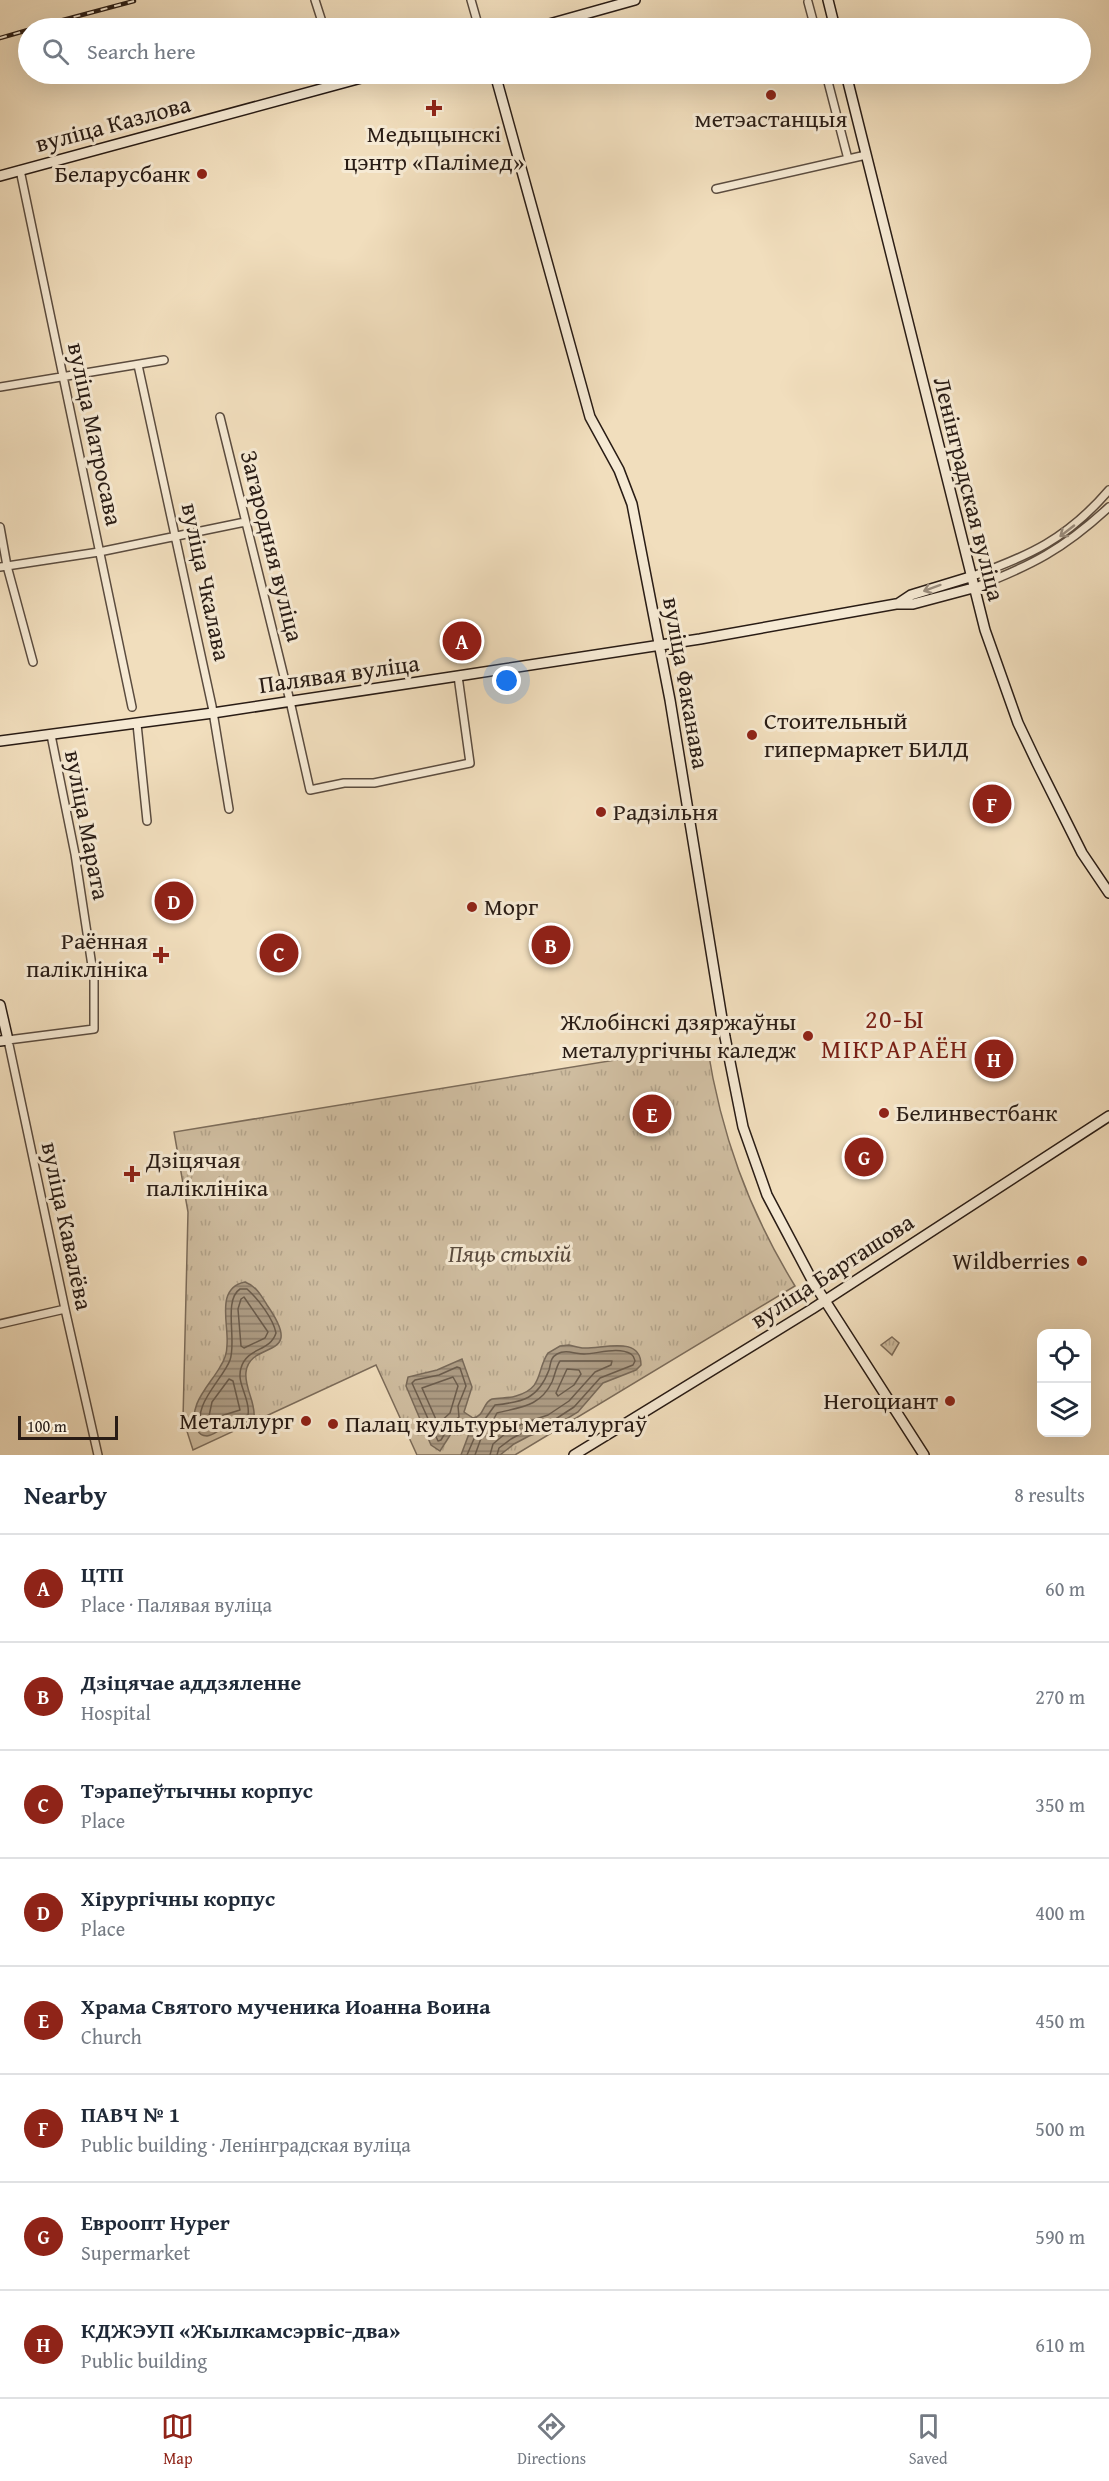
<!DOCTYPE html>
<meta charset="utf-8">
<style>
body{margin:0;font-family:"Gentium Book Plus",serif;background:#f2f2f3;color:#1f2937}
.controls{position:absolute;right:18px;bottom:18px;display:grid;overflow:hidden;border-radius:12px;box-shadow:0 6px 24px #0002}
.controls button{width:54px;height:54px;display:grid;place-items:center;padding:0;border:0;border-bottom:2px solid #e0e1e3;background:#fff;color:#1f2937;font:30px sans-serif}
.scale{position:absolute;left:18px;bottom:15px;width:100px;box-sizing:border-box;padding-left:6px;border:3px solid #291c15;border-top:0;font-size:16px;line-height:21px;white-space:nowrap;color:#291c15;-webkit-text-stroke:4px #f6ead4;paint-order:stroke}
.you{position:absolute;left:507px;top:681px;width:21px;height:21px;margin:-15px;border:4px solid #fff;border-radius:50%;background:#1a73e8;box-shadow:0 0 0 9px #1a73e833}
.badge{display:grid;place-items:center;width:39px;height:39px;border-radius:50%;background:#8f2418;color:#fff;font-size:20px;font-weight:700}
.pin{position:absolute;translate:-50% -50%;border:3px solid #fff;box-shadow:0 2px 6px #0006}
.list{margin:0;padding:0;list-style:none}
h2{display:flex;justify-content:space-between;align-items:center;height:78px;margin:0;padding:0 24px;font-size:26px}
h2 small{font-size:20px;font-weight:400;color:#747a83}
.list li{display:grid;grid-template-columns:39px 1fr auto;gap:18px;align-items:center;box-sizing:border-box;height:108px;padding:0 24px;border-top:2px solid #e0e1e3}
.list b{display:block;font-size:22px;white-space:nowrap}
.list p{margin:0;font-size:20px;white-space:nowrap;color:#747a83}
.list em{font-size:20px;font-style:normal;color:#747a83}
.icon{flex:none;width:33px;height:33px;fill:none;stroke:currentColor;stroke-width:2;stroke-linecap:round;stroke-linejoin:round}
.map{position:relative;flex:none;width:1109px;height:1455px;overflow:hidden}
.search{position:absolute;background:#fff;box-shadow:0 6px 24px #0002;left:18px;right:18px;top:18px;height:66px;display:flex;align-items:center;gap:15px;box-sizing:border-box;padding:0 21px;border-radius:33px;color:#747a83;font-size:22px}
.sheet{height:942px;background:#fff}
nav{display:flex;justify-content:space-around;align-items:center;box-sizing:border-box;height:84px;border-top:2px solid #e0e1e3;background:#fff;font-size:16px;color:#747a83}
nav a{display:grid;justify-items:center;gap:3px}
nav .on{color:#8f2418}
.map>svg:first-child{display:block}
.park{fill:url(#park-tufts);stroke:#7c6c5a;stroke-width:1.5}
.water{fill:url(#water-rules);stroke:#786958;stroke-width:1.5}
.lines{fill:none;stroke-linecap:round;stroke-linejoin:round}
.shore{stroke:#6b5c4c;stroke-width:1.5}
.street-casing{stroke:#5b4c3f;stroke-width:10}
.secondary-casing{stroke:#291c15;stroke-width:12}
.street{stroke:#f6ead4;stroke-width:7}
.secondary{stroke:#f6ead4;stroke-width:9}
.rail-casing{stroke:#291c15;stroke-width:4.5}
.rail{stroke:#f6ead4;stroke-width:2;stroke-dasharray:7;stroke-linecap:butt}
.oneway{stroke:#9a8d7e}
.poi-dot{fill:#8f2418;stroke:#f6ead4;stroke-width:2}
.labels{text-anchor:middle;stroke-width:6;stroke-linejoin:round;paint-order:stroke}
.poi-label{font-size:24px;fill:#291c15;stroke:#f6ead4;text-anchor:end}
.street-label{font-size:24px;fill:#291c15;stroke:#f6ead4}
.park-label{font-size:24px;font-style:italic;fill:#5b4c3f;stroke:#f6ead4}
.neighbourhood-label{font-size:26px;letter-spacing:1.5px;fill:#7a1f14;stroke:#f6ead4}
</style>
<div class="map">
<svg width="1109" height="1455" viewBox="0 0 1109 1455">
<defs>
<pattern id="park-tufts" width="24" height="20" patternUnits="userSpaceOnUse" patternTransform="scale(1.5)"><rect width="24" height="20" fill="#cfbda0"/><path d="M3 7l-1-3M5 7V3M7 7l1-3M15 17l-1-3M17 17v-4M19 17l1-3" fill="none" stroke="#b2a289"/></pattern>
<pattern id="water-rules" width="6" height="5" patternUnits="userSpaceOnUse" patternTransform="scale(1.5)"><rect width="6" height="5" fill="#ad9c84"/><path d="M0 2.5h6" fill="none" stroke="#8d7e6b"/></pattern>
</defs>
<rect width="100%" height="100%" fill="#f1debd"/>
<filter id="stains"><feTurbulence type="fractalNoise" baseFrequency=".00333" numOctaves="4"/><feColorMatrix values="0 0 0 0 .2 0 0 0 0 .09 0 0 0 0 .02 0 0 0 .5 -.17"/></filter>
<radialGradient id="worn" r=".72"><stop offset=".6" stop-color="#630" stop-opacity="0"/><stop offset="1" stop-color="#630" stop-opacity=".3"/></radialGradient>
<path class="park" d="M707,1045c14,89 41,164 88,241l-280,169h-98l-41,-90 -183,85 -10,-31 5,-207 -14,-80z
M892,1337l7,6 -7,12 -11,-10z"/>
<path class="water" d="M245,1282c11,4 16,13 22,23 40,57 -17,34 -21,67 -2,16 10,30 8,46 -11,8 -19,7 -30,10 -6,2 -10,7 -17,8 -5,0 -8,-2 -10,-7 -11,-23 13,-44 23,-62 4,-6 7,-14 7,-22 2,-21 -12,-57 18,-63z
M569,1345c5,1 10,3 15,3 18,1 57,-13 57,17l-5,5 -33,13 -25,29 -25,15 -24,9 -15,8 -14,11h-39l9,-24 -11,-6 -3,1 -16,25 -9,-6 -25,-59 2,-9 29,-7 25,-11 10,28 -8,25 9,6c12,-2 9,-15 19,-19 8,-2 16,0 24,-3 28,-8 20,-25 32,-43l12,-7z"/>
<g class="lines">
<path class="shore" d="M240,1289h7c11,10 26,29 29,44 -6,19 -29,14 -35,35 -5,16 10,31 7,47l-43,15c-18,-20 19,-52 25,-70 7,-19 -7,-60 10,-71z
M244,1297l24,35 -3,6 -21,10 -3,-2 -3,-37 3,-10z
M457,1367l3,1 6,18 -8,20 1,11 -8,6 -10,17 -3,1 -26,-58 3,-3 24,-5z
M567,1369l12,1 2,4 -7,11 -16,11 -2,-3z
M453,1377l5,9 -8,27 -12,11 -16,-36z
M229,1379l4,2 7,29 -29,9 -2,-3 3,-14z
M467,1455l9,-21 -1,-9 10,-6 10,-14c28,-3 43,-6 54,-35 2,-7 1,-12 8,-16 9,-5 18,0 27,0 13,0 34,-8 47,0 3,2 3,4 4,7l-2,4 -33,13 -26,29 -23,15 -24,8 -16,9 -12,9 -2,7
M475,1455l9,-25 7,-6 6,-11c23,-6 43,-6 55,-31 3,-7 4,-15 8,-21h52l-1,4 -16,7 -26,29 -21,14 -24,8 -18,10 -13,11 -3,11"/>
<g class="street-casing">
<path id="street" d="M315,0l9,28
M471,0l8,28
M808,2l7,26
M826,74l22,85
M20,170l112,537
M716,189l150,-34
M138,365l74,341 17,103
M0,387l164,-27
M220,417l70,284 20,89 34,-7h30l96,-20 -12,-87
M0,527l7,39 26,96
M0,567l99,-15 146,-30
M970,577c59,-21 97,-38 139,-87
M973,588c58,-22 91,-39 136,-81
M137,724l10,97
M51,735l24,119 19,125v50l-86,11 57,269 33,146
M0,1324l65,-15"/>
</g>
<g class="secondary-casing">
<path id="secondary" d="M828,0l7,28
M535,28l100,-28
M495,74l95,343 29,53 13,34 38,196 55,337 18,90 24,68 46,87 111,173
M846,74l139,556 33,93 19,40 45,90 27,40
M0,176l376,-102
M899,603l12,-8 59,-18
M0,741l213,-28 245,-37 242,-37 196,-35h17l60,-16
M0,1005l8,35 -8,1
M574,1455l238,-146 297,-193"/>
</g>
<use href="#street" class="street"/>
<use href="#secondary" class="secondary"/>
<g class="rail-casing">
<path id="rail" d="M33,28l101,-27
M0,38l28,-8"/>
</g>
<use href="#rail" class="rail"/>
</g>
<defs><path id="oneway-shaft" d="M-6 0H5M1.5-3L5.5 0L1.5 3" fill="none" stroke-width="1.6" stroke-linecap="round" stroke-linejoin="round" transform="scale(1.5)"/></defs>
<g class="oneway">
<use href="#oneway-shaft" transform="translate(1067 531) rotate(142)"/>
<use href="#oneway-shaft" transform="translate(932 588) rotate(160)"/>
</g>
<g class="poi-dot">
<circle cx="771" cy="95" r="6"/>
<path d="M431 99h6v6h6v6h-6v6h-6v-6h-6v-6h6z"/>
<circle cx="202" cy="174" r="6"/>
<circle cx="752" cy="735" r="6"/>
<circle cx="601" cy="812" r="6"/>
<circle cx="472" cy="907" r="6"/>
<path d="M158 946h6v6h6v6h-6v6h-6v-6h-6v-6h6z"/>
<circle cx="808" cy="1036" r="6"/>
<circle cx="884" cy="1113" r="6"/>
<path d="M129 1165h6v6h6v6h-6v6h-6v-6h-6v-6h6z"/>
<circle cx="1082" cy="1261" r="6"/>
<circle cx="950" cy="1401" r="6"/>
<circle cx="306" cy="1421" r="6"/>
<circle cx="333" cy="1424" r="6"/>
</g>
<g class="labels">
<g class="poi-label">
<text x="771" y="127" text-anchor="middle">метэастанцыя</text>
<text x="434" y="142" text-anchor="middle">Медыцынскі<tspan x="434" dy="28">цэнтр «Палімед»</tspan></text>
<text x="190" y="182">Беларусбанк</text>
<text x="764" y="729" text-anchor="start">Стоительный<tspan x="764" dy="28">гипермаркет БИЛД</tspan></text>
<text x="613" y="820" text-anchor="start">Радзільня</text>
<text x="484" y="915" text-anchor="start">Морг</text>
<text x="148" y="949">Раённая<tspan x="148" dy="28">паліклініка</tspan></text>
<text x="796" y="1030">Жлобінскі дзяржаўны<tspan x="796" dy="28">металургічны каледж</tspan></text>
<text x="896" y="1121" text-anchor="start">Белинвестбанк</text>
<text x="146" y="1168" text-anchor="start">Дзіцячая<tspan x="146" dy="28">паліклініка</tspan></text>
<text x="1070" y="1269">Wildberries</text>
<text x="938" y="1409">Негоциант</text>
<text x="294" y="1429">Металлург</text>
<text x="345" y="1432" text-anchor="start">Палац культуры металургаў</text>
</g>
<g class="street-label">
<text transform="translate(113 124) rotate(-15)" y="8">вуліца Казлова</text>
<text transform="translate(95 434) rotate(78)" y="8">вуліца Матросава</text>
<text transform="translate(969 489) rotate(76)" y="8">Ленінградская вуліца</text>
<text transform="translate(272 546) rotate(76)" y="8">Загародняя вуліца</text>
<text transform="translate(206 582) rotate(78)" y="8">вуліца Чкалава</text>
<text transform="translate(339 674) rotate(-8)" y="8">Палявая вуліца</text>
<text transform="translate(686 683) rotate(80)" y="8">вуліца Факанава</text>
<text transform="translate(87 825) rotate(79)" y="8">вуліца Марата</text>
<text transform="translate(67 1226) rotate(78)" y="8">вуліца Кавалёва</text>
<text transform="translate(832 1271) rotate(-33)" y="8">вуліца Барташова</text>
</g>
<g class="park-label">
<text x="510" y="1262">Пяць стыхій</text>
</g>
<g class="neighbourhood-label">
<text x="895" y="1028">20-Ы<tspan x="895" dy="30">МІКРАРАЁН</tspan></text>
</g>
</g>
<rect width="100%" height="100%" filter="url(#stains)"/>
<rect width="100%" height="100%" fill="url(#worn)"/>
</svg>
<div class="controls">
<button><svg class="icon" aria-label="locate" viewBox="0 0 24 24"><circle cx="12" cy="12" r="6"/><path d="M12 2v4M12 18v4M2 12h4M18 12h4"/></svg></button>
<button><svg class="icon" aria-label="layers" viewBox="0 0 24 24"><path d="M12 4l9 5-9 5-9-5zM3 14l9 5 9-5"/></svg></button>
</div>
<div class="scale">100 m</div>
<div class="you"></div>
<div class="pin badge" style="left:462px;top:641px">A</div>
<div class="pin badge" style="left:551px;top:945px">B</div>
<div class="pin badge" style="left:279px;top:953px">C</div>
<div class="pin badge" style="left:174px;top:901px">D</div>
<div class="pin badge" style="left:652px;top:1114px">E</div>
<div class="pin badge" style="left:992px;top:804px">F</div>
<div class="pin badge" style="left:864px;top:1157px">G</div>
<div class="pin badge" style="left:994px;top:1059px">H</div>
<div class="search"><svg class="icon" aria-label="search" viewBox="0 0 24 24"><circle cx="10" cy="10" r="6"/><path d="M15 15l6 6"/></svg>Search here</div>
</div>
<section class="sheet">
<h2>Nearby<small>8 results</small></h2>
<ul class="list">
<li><span class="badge">A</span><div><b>ЦТП</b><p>Place · Палявая вуліца</p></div><em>60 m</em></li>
<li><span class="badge">B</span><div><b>Дзіцячае аддзяленне</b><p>Hospital</p></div><em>270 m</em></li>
<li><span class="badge">C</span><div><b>Тэрапеўтычны корпус</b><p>Place</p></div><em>350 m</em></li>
<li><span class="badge">D</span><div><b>Хірургічны корпус</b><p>Place</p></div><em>400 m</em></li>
<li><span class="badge">E</span><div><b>Храма Святого мученика Иоанна Воина</b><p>Church</p></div><em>450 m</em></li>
<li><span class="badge">F</span><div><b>ПАВЧ № 1</b><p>Public building · Ленінградская вуліца</p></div><em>500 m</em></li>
<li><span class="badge">G</span><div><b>Евроопт Hyper</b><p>Supermarket</p></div><em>590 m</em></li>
<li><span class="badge">H</span><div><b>КДЖЭУП «Жылкамсэрвіс-два»</b><p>Public building</p></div><em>610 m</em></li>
</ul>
</section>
<nav>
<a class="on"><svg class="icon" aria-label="map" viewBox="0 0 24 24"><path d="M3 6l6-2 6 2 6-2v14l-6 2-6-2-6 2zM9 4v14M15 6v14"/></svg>Map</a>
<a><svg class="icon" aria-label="directions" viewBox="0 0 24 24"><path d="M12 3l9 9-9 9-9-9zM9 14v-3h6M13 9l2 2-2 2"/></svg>Directions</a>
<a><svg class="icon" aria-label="saved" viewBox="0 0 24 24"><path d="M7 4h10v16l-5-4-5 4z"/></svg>Saved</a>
</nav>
